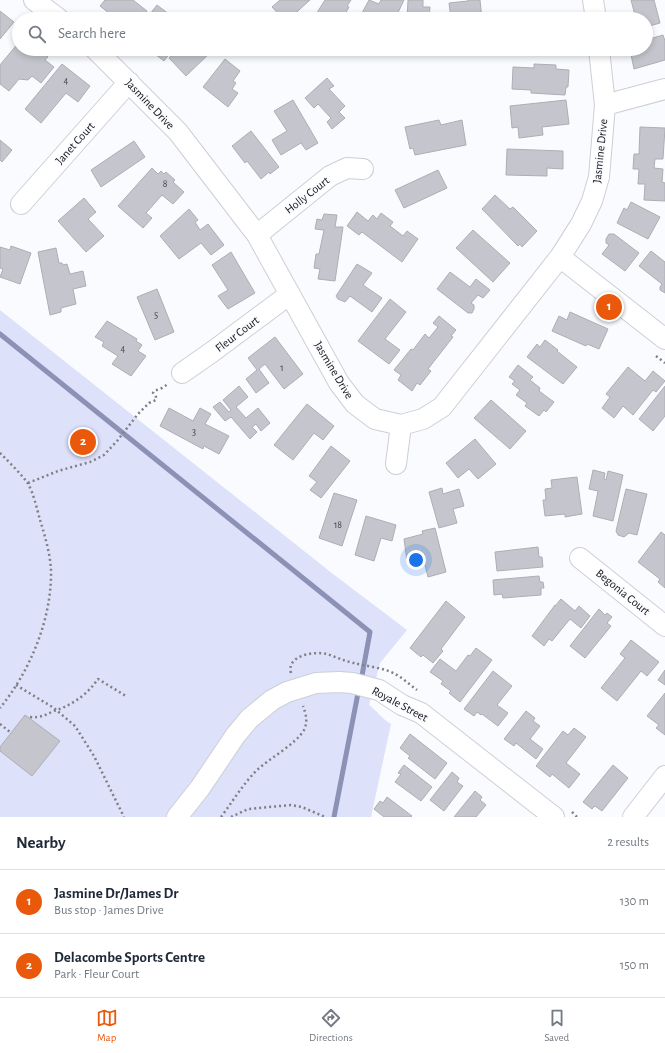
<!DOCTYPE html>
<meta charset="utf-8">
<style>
body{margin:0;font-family:"Alegreya Sans",sans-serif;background:#f2f2f3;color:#1f2937}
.you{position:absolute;left:416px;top:560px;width:14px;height:14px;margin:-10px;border:3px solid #fff;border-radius:50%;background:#1a73e8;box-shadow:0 0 0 6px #1a73e833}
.badge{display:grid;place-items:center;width:26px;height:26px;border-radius:50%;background:#ea580c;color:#fff;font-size:13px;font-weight:700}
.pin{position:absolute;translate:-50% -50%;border:2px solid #fff;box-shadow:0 1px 4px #0006}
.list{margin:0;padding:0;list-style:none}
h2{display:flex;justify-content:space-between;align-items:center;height:52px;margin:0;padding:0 16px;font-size:17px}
h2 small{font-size:13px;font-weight:400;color:#747a83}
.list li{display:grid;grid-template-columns:26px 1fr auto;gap:12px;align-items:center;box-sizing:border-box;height:64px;padding:0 16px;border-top:1px solid #e0e1e3}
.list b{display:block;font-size:15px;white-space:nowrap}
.list p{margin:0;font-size:13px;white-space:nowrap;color:#747a83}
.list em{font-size:13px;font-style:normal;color:#747a83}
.icon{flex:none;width:22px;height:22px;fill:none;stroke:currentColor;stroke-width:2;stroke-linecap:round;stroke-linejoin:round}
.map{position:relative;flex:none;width:665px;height:817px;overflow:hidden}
.search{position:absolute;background:#fff;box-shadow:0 2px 6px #0003;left:12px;right:12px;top:12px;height:44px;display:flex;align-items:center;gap:10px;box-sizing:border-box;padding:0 14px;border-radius:22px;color:#747a83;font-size:15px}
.sheet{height:180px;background:#fff}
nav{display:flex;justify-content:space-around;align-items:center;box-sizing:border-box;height:56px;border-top:1px solid #e0e1e3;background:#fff;font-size:11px;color:#747a83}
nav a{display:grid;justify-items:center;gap:2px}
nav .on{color:#ea580c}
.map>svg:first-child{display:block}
.green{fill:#dde1fa}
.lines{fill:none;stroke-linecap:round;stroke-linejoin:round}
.stream{stroke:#8c92b6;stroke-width:5}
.building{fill:#c5c6cd;stroke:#adaeb4}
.minor-casing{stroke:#cecfd6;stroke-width:22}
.path{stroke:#7f8083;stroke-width:2.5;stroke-dasharray:2 3;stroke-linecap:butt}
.minor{stroke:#fff;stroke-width:20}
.labels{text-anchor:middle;stroke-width:3.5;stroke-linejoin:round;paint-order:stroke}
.number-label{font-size:10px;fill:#404144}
.street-label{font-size:12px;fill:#141517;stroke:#fafbff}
</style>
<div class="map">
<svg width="665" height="817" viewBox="0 0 665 817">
<rect width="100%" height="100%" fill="#fafbff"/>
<path class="green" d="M0,310l333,264 74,56 -27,33 -11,42c8,6 13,14 22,19l-20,93h-371z"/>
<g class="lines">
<path class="stream" d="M0,334l370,298 -9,49
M334,817l25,-129"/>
</g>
<path class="building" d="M105,0h28l14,11 -6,8h-17l-8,-6 -2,4 -14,-11z
M280,0h30l-21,19h-6l-11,-12z
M325,0h26l-4,6 2,1 -6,11 -3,-2 -1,3h-26z
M369,0l10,4 2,-4h23l-9,19h-22v-1l-11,-5z
M408,0h15v7h7l-1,12h-22z
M468,0h12l2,19h-31l-2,-16 19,-2z
M631,0h23l6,23 -14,4v-8h-10z
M157,5l17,13v1h-28z
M0,11l14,11 -14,17z
M523,17h41l1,2h-42z
M663,35l2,6v19l-31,9 -4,-19 5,-1h11v-9z
M19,42v7h19l10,8 -3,3 9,7 -13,16 -9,-7 -4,4 -9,-1 -10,12 -9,-7v-19z
M152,49h21l-9,12 -13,-10z
M178,49h36l-28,27 -17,-18z
M366,49h14l-2,6z
M225,59l15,12 -7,10 3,2 -4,6 6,4 -10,14 -25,-20z
M62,64l28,22 -12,16 -12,-9 -25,30 -16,-14z
M534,64l22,1v4l13,1 -1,17h-2l-1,8 -34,-2v-3l-19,-1 1,-22 21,1z
M327,78l7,8 -5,3 16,17 -6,6 6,6 -13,11 -5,-7 4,-4 -13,-14 -4,4 -9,-10z
M293,100l25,43 -12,7 -5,-7 -20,12 -9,-15 15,-9 -13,-20z
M566,100l3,24 -27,3 1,8 -24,3 -1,-11 -6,1 -2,-22z
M439,120l2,5 21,-5 4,25 -51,10 -2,-7 -3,1 -5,-22z
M640,127l25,1 -2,31h-8l-1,9 9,1 -1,13 3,1v18l-21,-1 1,-16h-7l1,-15h-6l1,-15h5z
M251,131l28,36 -9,7 -1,-2 -8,7 -14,-18 -2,2 -13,-17z
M0,140l12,10 -10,12 -2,-2z
M134,141l11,16 -44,30 -10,-17z
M507,149l56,2v18l-16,-1v8l-41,-1z
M152,168l6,6 3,-3 3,3 2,-2 9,8 -2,2 11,10 -11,12 -11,-9 -16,18 6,5 -9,10 -25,-22z
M438,170l9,18 -43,20 -9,-18z
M495,195l15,14 3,-2 24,24 -15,16 -2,-3 -2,2 -36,-37z
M84,198l12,14 -8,7 16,17 -18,16 -28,-31z
M631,202l29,15 -12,22 -31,-16 7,-15 3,2z
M189,209l9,11 -3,2 5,8 8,-6 16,21 -13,10 -10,-12 -22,16 -19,-23z
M357,212l11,9 5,-6 4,4 4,-6 12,9 -3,4 13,10 4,-5 11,8 -16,23 -40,-30 -3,3 -12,-9z
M324,214l13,1 -2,12h8l-8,54 -17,-2 2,-10 -6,-1 2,-14h3l5,-24 -9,-1 2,-10 5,1z
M473,230l37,33 -17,19 -37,-34z
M609,234h5l25,19 -14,18 -23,-17 7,-9 -3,-2v-4z
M11,246l20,7 -11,31 -20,-7 3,-8 -3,-1v-21l10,3z
M56,248l3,15h3l1,2 4,-1 3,10 13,-3 3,15 -13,3 3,15 -15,4v4l-11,3 -12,-63z
M651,251l14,11v31l-5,-3v-3l2,-3 -23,-18z
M231,252l24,41 -27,16 -10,-13 10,-6 -16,-25z
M357,264l15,9 -9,12 19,13 -10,14 -22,-16 -5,6 -7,-3 -2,-3z
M450,272l20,15 6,-8 14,11 -7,8 -5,-3 -7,8 3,2v4l-2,4h-4l-31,-24z
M157,289l17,43 -19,8 -18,-43z
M390,299l16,13 -21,27 15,11 -11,14 -31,-23z
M570,312l38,17 -9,20 -12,-5 -1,2 -34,-15 7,-15 8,4z
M439,316l17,14 -5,6 2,1 -25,32 3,2 -11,14 -3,-2 -5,8 -14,-11 3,-5 -7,-5 17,-21 2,1 12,-16 4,4 9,-11 -5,-4z
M107,321l30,18 -1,2 6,4 -4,6 8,5 -15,20 -19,-12 6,-8 -16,-10 2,-4 -9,-5z
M275,337l28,37 -19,15 -19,-25 -6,5 10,14 -13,10 -10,-14 11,-9 -9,-12z
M545,340l13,10 -1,1 20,16 -14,17 -36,-27 10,-13 3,3z
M518,365l15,12 -3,3 10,8 -1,3 15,11 -8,10 -2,-2 -5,6 -14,-10 2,-3 -11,-8 4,-5 -8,-6 3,-3 -6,-4z
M628,367l17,14 8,-10 12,10 -9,11 -3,-2 -20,25 -10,-9 -9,12 -12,-10 8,-11 -4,-3z
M239,386l9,11 -12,10 10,11 12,-10 12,15 -9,8 -5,-7 -4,3 5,5 -7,7 -19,-22 -6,4 -12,-14 7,-5 9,10 2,-2 -8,-10z
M665,386v30l-12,15 -14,-12z
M491,400l35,31 -16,18 -36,-31z
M307,404l27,22 -11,14 -9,-7 -21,27 -19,-15z
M169,408l24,13 7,-13 11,6 -6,10 24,12 -10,18 -15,-8 -1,3 -43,-23z
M475,439l21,25 -18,15 -9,-10 -11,9 -12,-15z
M331,446l19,15 -29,37 -11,-8 7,-8 -8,-6z
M593,470l12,3 -1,6 2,1 2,-9 15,4 -10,46 -20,-5 5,-25 -9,-2z
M577,477l5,37 -17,3v-3l-20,2 -2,-16h3l-1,-11 7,-1 -1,-8z
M442,488l1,6 16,-5 5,17 -11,3 4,14 -18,5 -10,-36z
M626,489l21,5 -10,41 -8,-2 -5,4 -6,-2 -2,-4z
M334,493l23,7 -15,46 -23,-8z
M366,516l30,9 -4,16 -11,-3 -7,23 -19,-6z
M435,528l11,44 -18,5 -5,-20 -16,4 -3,-22 19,-5 -1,-3z
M661,532l4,3v53l-7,-6 2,-3 -22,-17z
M538,547l1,10h3l1,10 -46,4 -2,-19z
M539,576l1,6h3l1,6h-3v7l-38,3 -1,-4 -8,1 -1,-15z
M561,599l14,12 4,-5 11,10 -9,12 -11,-9 -18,22 -3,-2 -5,7 -12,-10 23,-31v1z
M446,601l19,16 -24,32 2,2 -10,12 -10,-8 -2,2 -11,-9z
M599,609l6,6 2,-2 5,4 -5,6 4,3 -26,32 -15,-12z
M631,640l28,22 -12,14 -6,-5 -24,30 -16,-13 24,-30 -5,-4z
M476,648l16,12 -32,42 -11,-9 2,-2 -10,-7 2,-3 -13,-9 10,-13 16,12 12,-16 2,1z
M665,670v15l-7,-5z
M493,671l19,15 -15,19 11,8 -10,13 -16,-12 -1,1 -4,-3 -3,4 -10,-7z
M665,693v42l-9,-7 3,-3 -12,-9z
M526,711l9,7 -2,3 7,5 -10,13 13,10 -7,10 -20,-16 -2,3 -10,-7z
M25,715l35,26 -28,35 -32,-25v-4z
M574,728l12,9 -20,26 14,11 -11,14 -17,-14 -2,3 -14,-11 27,-35 5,4z
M410,734l37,29 -12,16 -27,-21 2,-2 -10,-8z
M404,765l28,22 -11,14 -26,-19 6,-8 -3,-1z
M613,765l15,13 -26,33 -7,-5 -3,3 -9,-7z
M452,772l7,6 -2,4 6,4 -19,25 -14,-11z
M475,791l7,6 -2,3 6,5 -10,12h-22z
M387,797l25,19 -1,1h-27l-10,-8 6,-8 3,2z"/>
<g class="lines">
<g class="minor-casing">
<path id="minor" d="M34,0l25,19
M593,0l3,19
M95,49l83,83 79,103 82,148 16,21 20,15 26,6 22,-6 19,-12 118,-150 21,-33 11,-23 7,-24 6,-72 -6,-56
M605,105l60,-16
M21,204l108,-122
M257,235l73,-59 17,-8 16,1
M560,257l105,82
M182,373l30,-21 78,-58
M396,464l5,-39
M580,558l85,68
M177,817l23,-29 35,-52 14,-17 23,-19 15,-8 29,-9 23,-1 13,1 27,7 23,15 19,8 133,104
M633,817l32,-41"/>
</g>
<path class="path" d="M656,356l9,7
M0,453c9,9 19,19 27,29 6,9 10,27 13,38 5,16 10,33 11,50 1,49 -21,101 -51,138
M28,483l30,-12 32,-9 14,-7 13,-14 21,-27 11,-11 7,-3v-3l-3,-4 1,-2 8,-3 6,-4
M291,673c-5,-18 24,-22 36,-19 9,3 17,7 27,9 11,3 31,5 41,11 8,4 15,11 22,16
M16,685l38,23 21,18 19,30 30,61
M30,717c10,1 15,-2 24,-6 18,-6 33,-16 44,-32l28,17
M0,724l10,8
M572,812l5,5
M221,817c12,-16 22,-33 36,-47 13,-12 39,-26 47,-40 4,-8 2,-16 -1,-24
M231,817l17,-8 43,-4 11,2 23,10"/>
<use href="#minor" class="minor"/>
</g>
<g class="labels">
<g class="number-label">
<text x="66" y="84">4</text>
<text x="165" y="187">8</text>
<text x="156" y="318">5</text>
<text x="123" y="352">4</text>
<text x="282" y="371">1</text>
<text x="194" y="435">3</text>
<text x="338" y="528">18</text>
</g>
<g class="street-label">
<text transform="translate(150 104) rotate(46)" y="4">Jasmine Drive</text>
<text transform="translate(75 143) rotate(-48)" y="4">Janet Court</text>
<text transform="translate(600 151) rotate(-84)" y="4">Jasmine Drive</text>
<text transform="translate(307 195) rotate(-38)" y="4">Holly Court</text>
<text transform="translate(237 334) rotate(-37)" y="4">Fleur Court</text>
<text transform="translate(334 370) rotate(59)" y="4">Jasmine Drive</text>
<text transform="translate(623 592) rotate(39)" y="4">Begonia Court</text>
<text transform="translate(400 704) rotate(28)" y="4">Royale Street</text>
</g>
</g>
</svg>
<div class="you"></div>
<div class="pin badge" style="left:609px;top:307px">1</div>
<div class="pin badge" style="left:83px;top:442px">2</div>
<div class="search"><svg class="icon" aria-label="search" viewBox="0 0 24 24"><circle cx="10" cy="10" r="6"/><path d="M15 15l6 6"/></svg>Search here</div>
</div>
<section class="sheet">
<h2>Nearby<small>2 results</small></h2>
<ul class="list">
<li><span class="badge">1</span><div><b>Jasmine Dr/James Dr</b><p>Bus stop · James Drive</p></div><em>130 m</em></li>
<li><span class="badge">2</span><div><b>Delacombe Sports Centre</b><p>Park · Fleur Court</p></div><em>150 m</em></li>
</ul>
</section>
<nav>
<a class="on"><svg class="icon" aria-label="map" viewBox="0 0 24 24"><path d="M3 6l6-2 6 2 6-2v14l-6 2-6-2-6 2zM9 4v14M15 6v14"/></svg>Map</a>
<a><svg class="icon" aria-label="directions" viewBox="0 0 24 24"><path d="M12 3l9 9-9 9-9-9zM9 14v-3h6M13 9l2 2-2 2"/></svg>Directions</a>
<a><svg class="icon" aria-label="saved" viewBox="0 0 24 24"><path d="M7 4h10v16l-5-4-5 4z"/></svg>Saved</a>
</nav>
